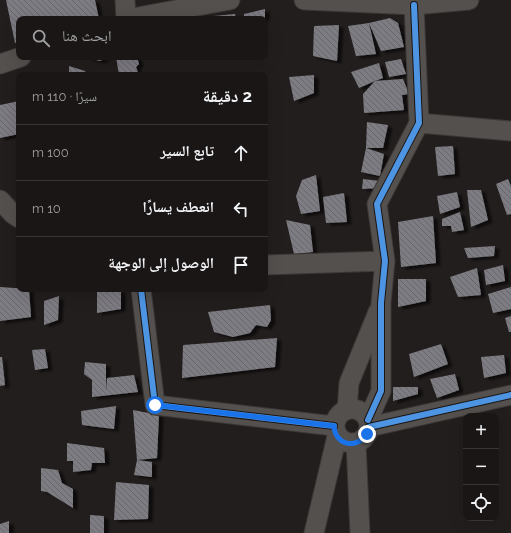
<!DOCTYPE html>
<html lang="ar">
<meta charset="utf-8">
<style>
body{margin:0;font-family:Raleway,"Noto Naskh Arabic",sans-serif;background:#231f1f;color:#f1f3f6;direction:rtl}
.controls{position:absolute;right:12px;bottom:12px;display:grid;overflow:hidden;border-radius:8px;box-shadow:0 4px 16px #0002}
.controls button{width:36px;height:36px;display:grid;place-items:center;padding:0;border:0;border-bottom:1px solid #383535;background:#1a1616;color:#f1f3f6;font:20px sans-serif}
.stop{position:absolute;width:12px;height:12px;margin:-9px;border:3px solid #1a73e8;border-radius:50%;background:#fff}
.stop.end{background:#1a73e8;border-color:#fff;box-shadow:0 1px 4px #0008}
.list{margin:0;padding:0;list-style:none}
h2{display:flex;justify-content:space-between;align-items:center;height:52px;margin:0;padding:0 16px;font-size:17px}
h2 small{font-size:13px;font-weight:400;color:#9f9fa1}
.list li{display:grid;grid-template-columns:26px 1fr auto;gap:12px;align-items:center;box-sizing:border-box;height:56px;padding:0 16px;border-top:1px solid #383535}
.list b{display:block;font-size:15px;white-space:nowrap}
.list em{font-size:13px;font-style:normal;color:#9f9fa1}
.icon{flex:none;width:22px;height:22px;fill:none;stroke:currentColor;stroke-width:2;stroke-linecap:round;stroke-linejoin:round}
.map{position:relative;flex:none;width:511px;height:533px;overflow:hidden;direction:ltr}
.search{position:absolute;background:#1a1616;box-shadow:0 4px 16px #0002;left:16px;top:16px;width:252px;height:44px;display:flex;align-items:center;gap:10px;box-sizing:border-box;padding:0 14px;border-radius:8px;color:#9f9fa1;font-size:15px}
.panel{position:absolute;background:#1a1616;box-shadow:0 4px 16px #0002;left:16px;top:72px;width:252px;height:220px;border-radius:8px;direction:rtl}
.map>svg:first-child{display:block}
.building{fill:url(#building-back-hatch);filter:url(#shadow)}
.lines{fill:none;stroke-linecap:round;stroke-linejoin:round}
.minor-casing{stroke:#3c3837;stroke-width:21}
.minor{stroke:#53504e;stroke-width:19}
.cycleway-casing{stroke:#1b1411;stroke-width:8}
.cycleway{stroke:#4d94e3;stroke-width:6}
.route{stroke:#1a73e8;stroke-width:5}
</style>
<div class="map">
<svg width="511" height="533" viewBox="0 0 511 533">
<defs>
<pattern id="building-back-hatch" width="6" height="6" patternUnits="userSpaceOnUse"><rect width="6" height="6" fill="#7e7c83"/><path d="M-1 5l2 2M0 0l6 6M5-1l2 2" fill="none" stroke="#68676b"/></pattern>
<filter id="shadow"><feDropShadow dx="4.5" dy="2.5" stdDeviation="1" flood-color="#0009"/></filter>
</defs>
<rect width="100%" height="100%" fill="#221e1d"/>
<path class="building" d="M6,0h89l4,19h-80v23l-4,1z
M265,9v10h-21v-5z
M235,14l1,5h-32l-1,-2z
M390,18l8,5 6,24 -23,4 -12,-28z
M369,23l7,31 -20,2 -8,-30z
M339,25l-2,36 -24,-5 1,-30z
M85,57h22l-7,4z
M116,57h21l2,7 -3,3 3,8h-20z
M401,59l5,15 -17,3 -4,-15z
M379,63l4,15 -8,3 28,-2 6,15 -7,1 2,15 -40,3 -1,-19 12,-13 -16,7 -8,-16z
M69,66l16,5 1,4h-17z
M314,75v18l-20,8 -5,-24z
M19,101v33l-19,4v-33z
M367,122l21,3 -5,23h-17z
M453,146l2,28 -17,2 -3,-29z
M366,148l18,6 -4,22 -19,-4z
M316,175l4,36 -19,3 -5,-18 6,-16z
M363,179l17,2v7l-18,1z
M508,179l3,7v28l-4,1 -11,-31z
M467,190h14l7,30 -17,7z
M457,192l3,15 -20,7 -3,-18z
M344,193l3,29 -21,1 -3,-26z
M460,212l4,18 -12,2 -1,-6h-9v-7z
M433,216l3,47 -35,4 -3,-45z
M286,220l24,5 3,27 -19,2z
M495,246l-1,10 -26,2 -4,-10z
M503,265l2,16 -19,4 -2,-15z
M477,268l4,27 -23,2 -8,-20z
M398,279h28v22l-28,6z
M0,287l29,2 2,28 -31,4z
M511,287v22l-18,4 -5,-19z
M121,290v19l-24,4v-21z
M59,296l-1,24 -14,5v-24z
M270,305l1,15 -4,7 -11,-2 -6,8 -17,4 -19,-5 -6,-20z
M511,316v16h-2l-4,-14z
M277,338l-2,29 -93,11 1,-33z
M441,344l7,20 -34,13 -5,-23z
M45,349l3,19 -13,2 -3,-20z
M504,355l2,18 -22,5 -3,-21z
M0,357h2l3,28 -5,1z
M85,362l21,2v28l1,-14 27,-3 4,17 -46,5v-17l-8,-6z
M455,374l4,16 -22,8 -7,-19z
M393,387h25v7l-25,7z
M116,406l-2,23 -32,-4 -1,-14z
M133,410l26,5 -2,43 -20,2z
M67,443l37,5 1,15h-13l-1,7 -18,2v-11h-6z
M137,460l15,2v15l-18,-2z
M41,468l17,2 4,13 11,6v19l-26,-16 -6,-1z
M116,482l33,3 -1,34 -34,1z
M90,515l14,1v17h-14z
M9,521v12h-9v-9z"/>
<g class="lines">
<g class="minor-casing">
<path id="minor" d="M125,0l1,19
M304,0l110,5 55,-5
M127,19l103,-19
M0,64l21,-7
M419,123l92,8
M0,200l13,14 6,4
M265,265l120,-4
M141,289l14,116 179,21
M335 426a17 17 0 1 1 34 0a17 17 0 1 1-34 0Z
M347,410l2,-27 29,-71
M368,420l13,-29v-88l4,-42 -8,-57 42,-81 -5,-118
M369,427l142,-32
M356,443l4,90
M314,533l23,-97"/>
</g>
<use href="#minor" class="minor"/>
<g class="cycleway-casing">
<path id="cycleway" d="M141,289l14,116 179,21
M368,420l13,-29v-88l4,-42 -8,-57 42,-81 -5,-118
M369,427l142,-32"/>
</g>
<use href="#cycleway" class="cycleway"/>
</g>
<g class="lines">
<path class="route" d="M155,405l179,21c1,19 22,24 33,8"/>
</g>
</svg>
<div class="controls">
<button>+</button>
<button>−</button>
<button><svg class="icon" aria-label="locate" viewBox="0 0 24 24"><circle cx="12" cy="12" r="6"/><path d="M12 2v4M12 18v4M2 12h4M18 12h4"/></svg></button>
</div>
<div class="stop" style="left:155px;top:405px"></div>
<div class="stop end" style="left:367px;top:434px"></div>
<div class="search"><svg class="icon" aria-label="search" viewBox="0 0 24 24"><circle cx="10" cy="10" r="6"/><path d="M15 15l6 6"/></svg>ابحث هنا</div>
<section class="panel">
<h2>2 دقيقة<small>سيرًا · 110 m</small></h2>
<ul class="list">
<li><svg class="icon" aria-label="ahead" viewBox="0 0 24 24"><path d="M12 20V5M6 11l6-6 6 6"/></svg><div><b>تابع السير</b></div><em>100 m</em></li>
<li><svg class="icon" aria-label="left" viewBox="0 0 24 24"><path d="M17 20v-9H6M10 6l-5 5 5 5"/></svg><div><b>انعطف يسارًا</b></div><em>10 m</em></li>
<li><svg class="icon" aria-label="arrive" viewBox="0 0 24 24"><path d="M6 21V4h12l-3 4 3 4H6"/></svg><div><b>الوصول إلى الوجهة</b></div></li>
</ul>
</section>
</div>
